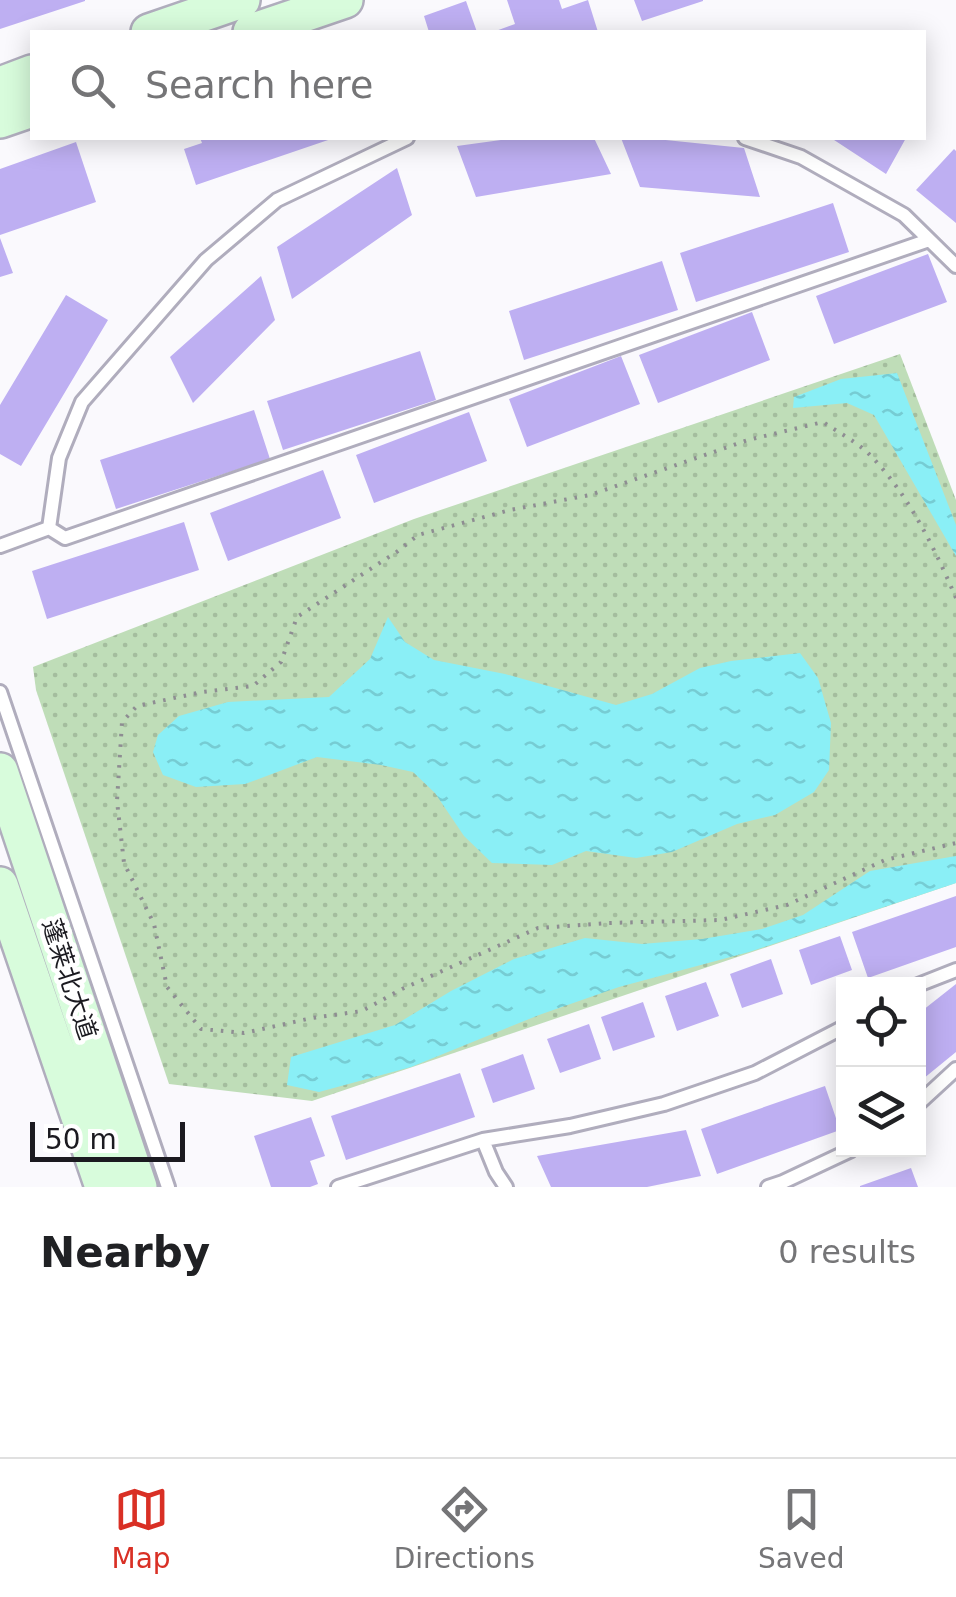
<!DOCTYPE html>
<meta charset="utf-8">
<style>
body{margin:0;font-family:"DejaVu Sans","Noto Sans SC",sans-serif;background:#f6f6f6;color:#202124}
.controls{position:absolute;right:30px;bottom:30px;display:grid;overflow:hidden;border-radius:0px;box-shadow:0 5px 25px #0003}
.controls button{width:90px;height:90px;display:grid;place-items:center;padding:0;border:0;border-bottom:2px solid #e0e0e0;background:#fff;color:#202124;font:50px sans-serif}
.scale{position:absolute;left:30px;bottom:25px;width:155px;box-sizing:border-box;padding-left:10px;border:5px solid #1b1a20;border-top:0;font-size:28px;line-height:35px;white-space:nowrap;color:#1b1a20;-webkit-text-stroke:8px #fff;paint-order:stroke}
.list{margin:0;padding:0;list-style:none}
h2{display:flex;justify-content:space-between;align-items:center;height:130px;margin:0;padding:0 40px;font-size:42px}
h2 small{font-size:32px;font-weight:400;color:#757577}
.icon{flex:none;width:55px;height:55px;fill:none;stroke:currentColor;stroke-width:2;stroke-linecap:round;stroke-linejoin:round}
.map{position:relative;flex:none;width:956px;height:1187px;overflow:hidden}
.search{position:absolute;background:#fff;box-shadow:0 5px 25px #0003;left:30px;right:30px;top:30px;height:110px;display:flex;align-items:center;gap:25px;box-sizing:border-box;padding:0 35px;border-radius:0px;color:#757577;font-size:38px}
.sheet{height:270px;background:#fff}
nav{display:flex;justify-content:space-around;align-items:center;box-sizing:border-box;height:140px;border-top:2px solid #e0e0e0;background:#fff;font-size:28px;color:#757577}
nav a{display:grid;justify-items:center;gap:5px}
nav .on{color:#d93025}
.map>svg:first-child{display:block}
.grass{fill:url(#grass-dots)}
.water{fill:url(#water-ripples)}
.building{fill:#beaff2}
.lines{fill:none;stroke-linecap:round;stroke-linejoin:round}
.lane-casing{stroke:#b0adbd;stroke-width:18}
.secondary-casing{stroke:#b0adbd;stroke-width:40}
.path{stroke:#8e8d92;stroke-width:4;stroke-dasharray:2.5 8;stroke-linecap:butt}
.lane{stroke:#fff;stroke-width:12}
.secondary{stroke:#d8fcdc;stroke-width:35}
.labels{text-anchor:middle;stroke-width:9;stroke-linejoin:round;paint-order:stroke}
.street-label{font-size:25px;fill:#1b1a20;stroke:#fff}
</style>
<div class="map">
<svg width="956" height="1187" viewBox="0 0 956 1187">
<defs>
<pattern id="grass-dots" width="8" height="8" patternUnits="userSpaceOnUse" patternTransform="scale(2.5)"><rect width="8" height="8" fill="#bfddb8"/><path d="M2 2h.1M6 6h.1" fill="none" stroke="#a4bd9e" stroke-width="1.8" stroke-linecap="round"/></pattern>
<pattern id="water-ripples" width="26" height="14" patternUnits="userSpaceOnUse" patternTransform="scale(2.5)"><rect width="26" height="14" fill="#8aeff6"/><path d="M2 4q2-2 4 0t4 0M15 11q2-2 4 0t4 0" fill="none" stroke="#76ccd3"/></pattern>
</defs>
<rect width="100%" height="100%" fill="#faf9fd"/>
<path class="grass" d="M900,354l56,146v383l-644,218 -143,-17 -133,-394 -3,-23 381,-148z"/>
<path class="water" d="M897,373l59,152v31l-82,-141 -27,-12 -54,5 1,-11 47,-18z
M388,617l17,25 29,18 71,14 111,31 36,-11 48,-26 31,-7 69,-8 18,25 13,45 -2,47 -15,22 -39,23 -38,9 -65,28 -36,6 -50,-7 -34,14 -60,-2 -28,-27 -29,-43 -22,-21 -32,-7 -64,-8 -72,27 -49,3 -33,-12 -10,-23 5,-17 21,-19 49,-14 101,-5 41,-38z
M956,856v27l-207,69 -130,35 -80,28 -128,52 -92,25 -32,-7 4,-28 104,-32 56,-34 63,-32 71,-21 57,6 60,-5 60,-10 41,-14 67,-44z"/>
<path class="building" d="M0,0h85v1l-85,28z
M507,0h52l3,9 26,-9 10,32h-105l22,-8z
M634,0h69v1l-61,20z
M466,1l11,31h-48l-5,-16z
M200,138h134l-138,47 -12,-36 18,-6z
M515,138h79l17,36 -135,23 -19,-51z
M621,138h25l98,10 16,49 -120,-10z
M831,138h75l-20,36z
M76,142l20,60 -96,33v-66z
M954,149l2,2v72l-40,-33z
M397,168l15,47 -120,84 -15,-52z
M833,203l16,49 -153,50 -16,-49z
M0,238l13,35 -13,4z
M928,254l19,48 -113,42 -18,-48z
M662,261l16,49 -154,50 -15,-49z
M261,276l14,44 -82,83 -23,-46z
M66,295l42,25 -87,146 -21,-12v-49z
M752,312l18,48 -112,43 -19,-48z
M420,351l16,49 -153,50 -16,-49z
M621,356l19,48 -113,43 -18,-48z
M254,410l16,49 -154,50 -16,-49z
M469,412l18,49 -113,42 -18,-48z
M323,470l18,48 -113,43 -18,-48z
M184,522l15,48 -152,49 -15,-48z
M956,896v51l-88,31 -16,-46z
M840,936l12,34 -41,15 -12,-35z
M771,959l12,35 -41,14 -12,-34z
M706,982l13,34 -42,15 -12,-35z
M956,984v68l-38,31v-69z
M643,1002l12,35 -42,14 -12,-34z
M589,1024l12,35 -41,14 -13,-34z
M523,1054l12,35 -42,14 -12,-34z
M460,1073l15,44 -129,43 -15,-44z
M825,1086l15,44 -123,44 -16,-45z
M311,1117l14,39 -15,5 8,23 -8,3h-39l-17,-51z
M686,1130l15,46 -54,11h-96l-14,-31z
M911,1168l7,19h-58v-1z"/>
<g class="lines">
<g class="lane-casing">
<path id="lane" d="M745,138l56,19 103,58 52,51
M49,528l16,10 864,-298
M0,546l49,-18 10,-70 23,-56 124,-142 71,-60 130,-62
M0,692l168,495
M918,985l38,-15
M918,1104l38,-35
M483,1140l13,32 10,15
M338,1187l145,-47 87,-14 94,-22 91,-31 89,-46
M768,1187l15,-5 68,-32"/>
</g>
<g class="secondary-casing">
<path id="secondary" d="M149,32l93,-32
M251,32l94,-32
M0,85l32,-12
M0,120l32,-11
M0,771l139,416
M0,885l103,302"/>
</g>
<path class="path" d="M956,598c-22,-51 -48,-105 -88,-145 -13,-12 -30,-21 -45,-31l-75,18 -158,55 -80,15 -92,25 -20,16 -101,66 -16,45 -28,24 -51,6 -65,14 -15,16 -5,79 7,62 30,61 13,63 34,42 43,4 68,-15 50,-7 40,-22 136,-61 70,-5 112,-3 67,-15 98,-45 71,-17"/>
<use href="#lane" class="lane"/>
<use href="#secondary" class="secondary"/>
</g>
<g class="labels">
<g class="street-label">
<text transform="translate(70 979) rotate(72)" y="9">蓬莱北大道</text>
</g>
</g>
</svg>
<div class="controls">
<button><svg class="icon" aria-label="locate" viewBox="0 0 24 24"><circle cx="12" cy="12" r="6"/><path d="M12 2v4M12 18v4M2 12h4M18 12h4"/></svg></button>
<button><svg class="icon" aria-label="layers" viewBox="0 0 24 24"><path d="M12 4l9 5-9 5-9-5zM3 14l9 5 9-5"/></svg></button>
</div>
<div class="scale">50 m</div>
<div class="search"><svg class="icon" aria-label="search" viewBox="0 0 24 24"><circle cx="10" cy="10" r="6"/><path d="M15 15l6 6"/></svg>Search here</div>
</div>
<section class="sheet">
<h2>Nearby<small>0 results</small></h2>
<ul class="list">
</ul>
</section>
<nav>
<a class="on"><svg class="icon" aria-label="map" viewBox="0 0 24 24"><path d="M3 6l6-2 6 2 6-2v14l-6 2-6-2-6 2zM9 4v14M15 6v14"/></svg>Map</a>
<a><svg class="icon" aria-label="directions" viewBox="0 0 24 24"><path d="M12 3l9 9-9 9-9-9zM9 14v-3h6M13 9l2 2-2 2"/></svg>Directions</a>
<a><svg class="icon" aria-label="saved" viewBox="0 0 24 24"><path d="M7 4h10v16l-5-4-5 4z"/></svg>Saved</a>
</nav>
